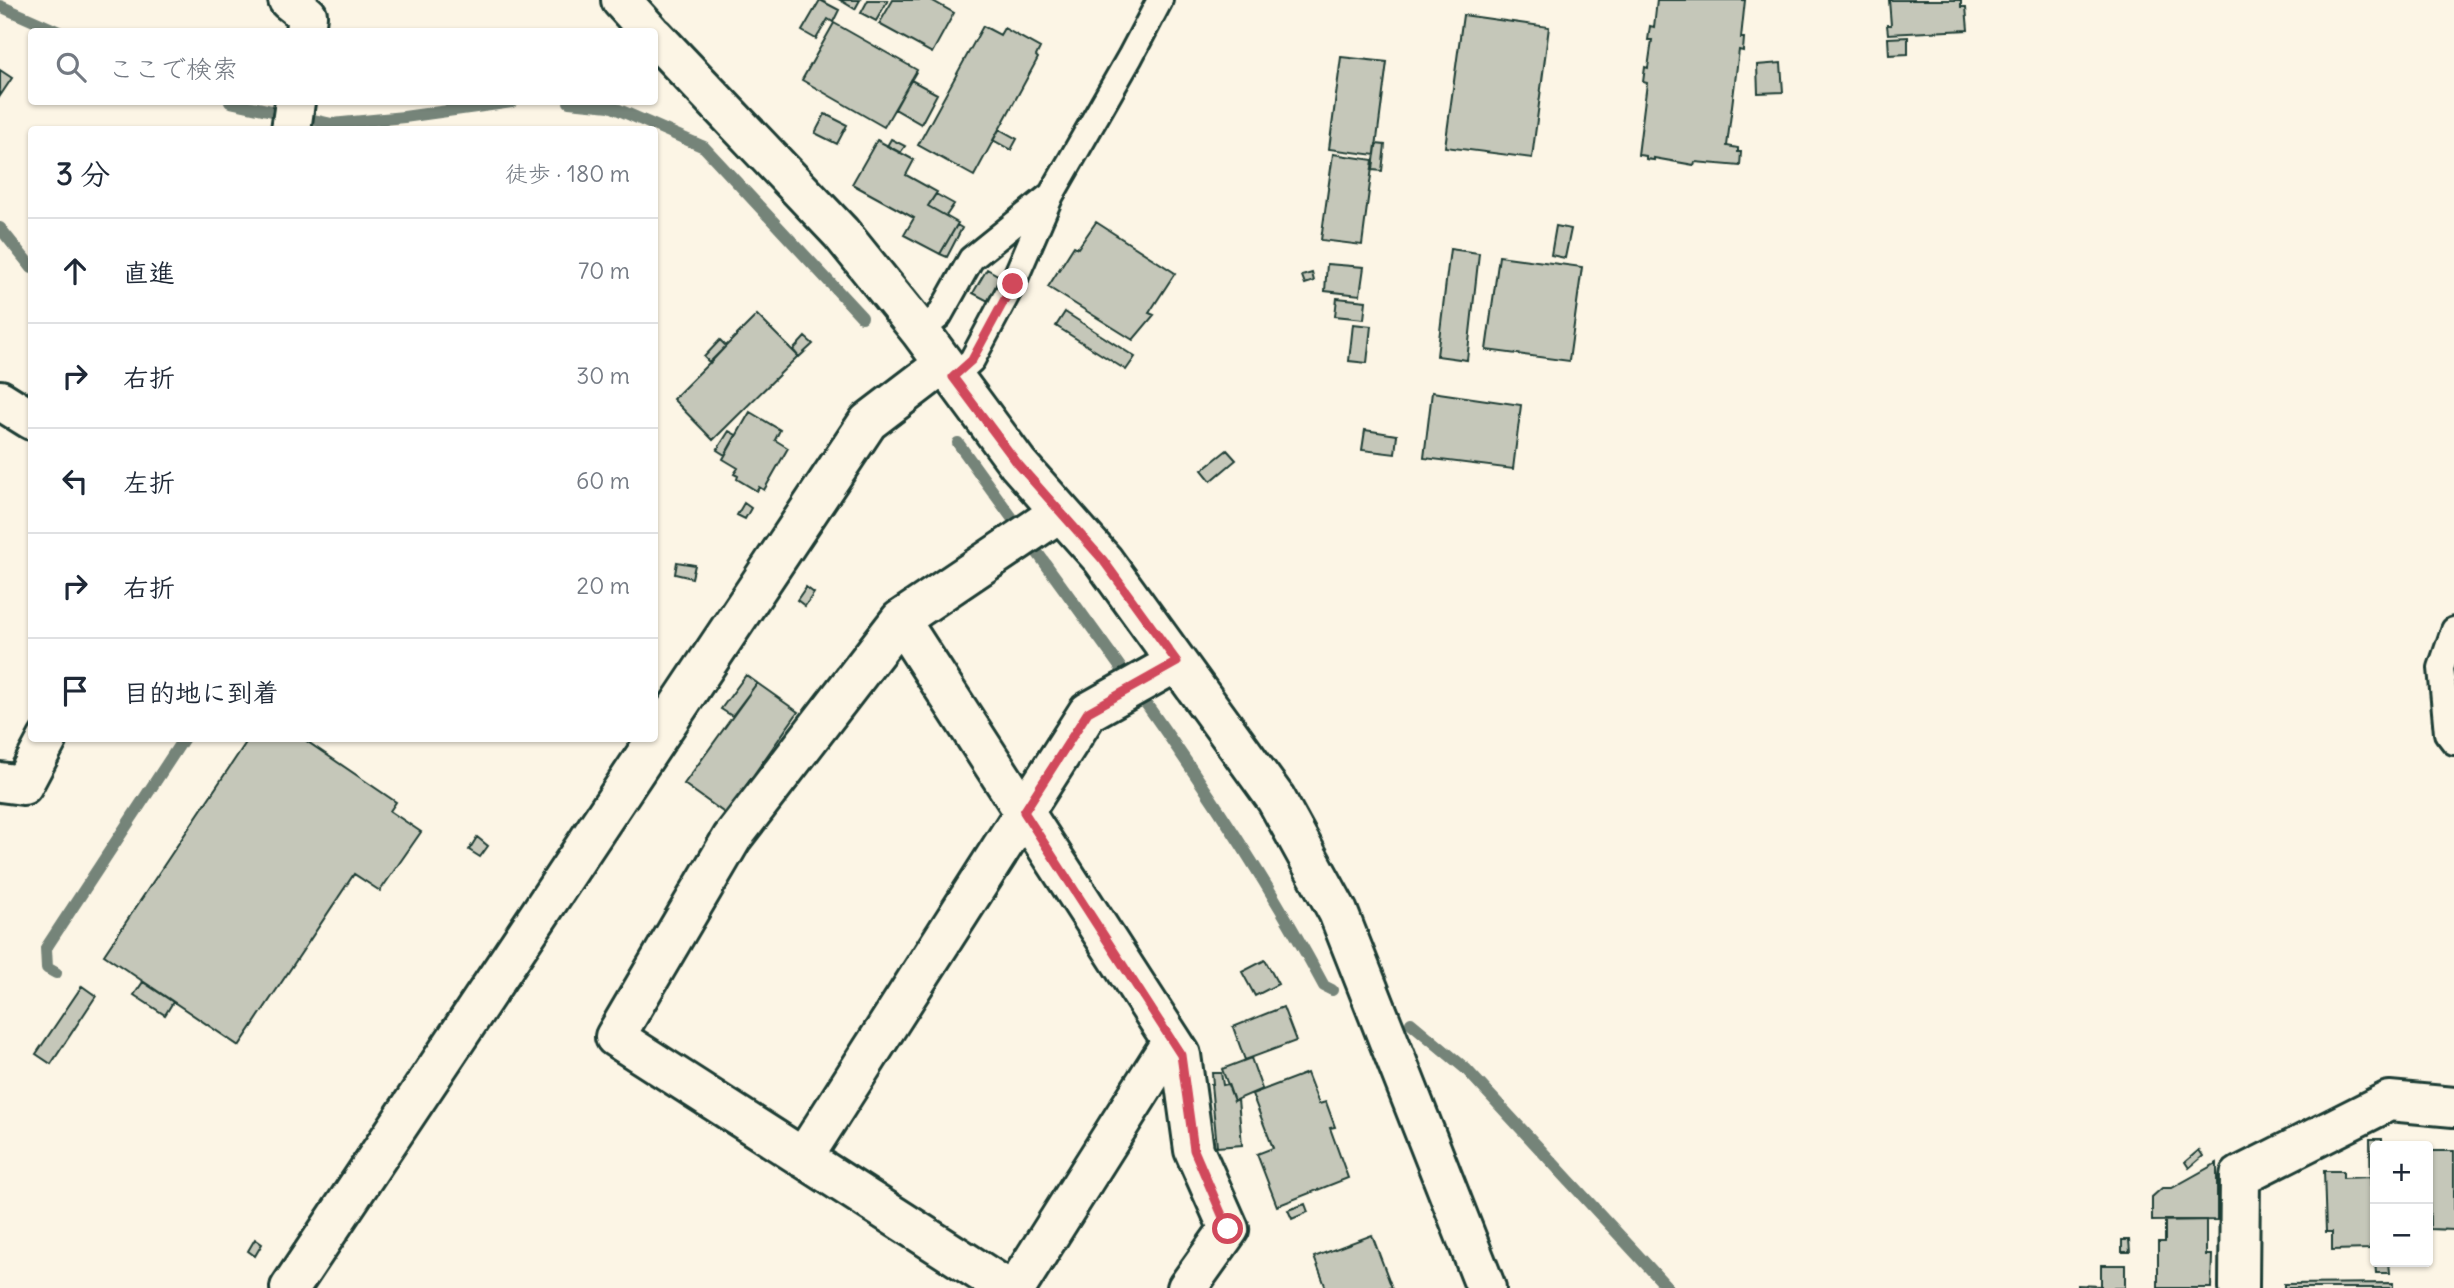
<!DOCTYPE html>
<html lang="ja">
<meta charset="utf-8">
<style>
body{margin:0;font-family:Delius,"Klee One",sans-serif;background:#f2f2f3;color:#1f2937}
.controls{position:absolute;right:21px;bottom:21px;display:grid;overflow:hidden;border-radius:7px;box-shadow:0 2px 5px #0004}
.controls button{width:63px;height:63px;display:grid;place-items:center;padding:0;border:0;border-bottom:2px solid #e0e1e3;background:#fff;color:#1f2937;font:35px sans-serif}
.stop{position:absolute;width:21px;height:21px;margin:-16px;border:5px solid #d1495b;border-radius:50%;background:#fff}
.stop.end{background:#d1495b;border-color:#fff;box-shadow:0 2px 7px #0008}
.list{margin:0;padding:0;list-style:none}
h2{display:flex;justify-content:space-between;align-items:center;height:91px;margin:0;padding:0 28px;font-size:30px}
h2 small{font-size:23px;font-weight:400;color:#747a83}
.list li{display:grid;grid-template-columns:46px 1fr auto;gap:21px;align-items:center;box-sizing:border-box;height:105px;padding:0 28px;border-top:2px solid #e0e1e3}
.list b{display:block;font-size:26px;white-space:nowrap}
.list em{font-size:23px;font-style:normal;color:#747a83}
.icon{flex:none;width:38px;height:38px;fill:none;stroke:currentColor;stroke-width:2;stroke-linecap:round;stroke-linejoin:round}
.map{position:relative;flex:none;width:2454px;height:1288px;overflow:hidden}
.search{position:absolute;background:#fff;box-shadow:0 2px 5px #0004;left:28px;top:28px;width:630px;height:77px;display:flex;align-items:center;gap:18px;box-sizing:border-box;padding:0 24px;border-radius:7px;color:#747a83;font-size:26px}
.panel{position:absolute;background:#fff;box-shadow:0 2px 5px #0004;left:28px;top:126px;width:630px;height:616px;border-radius:7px}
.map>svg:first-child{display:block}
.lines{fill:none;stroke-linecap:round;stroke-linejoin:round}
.stream{stroke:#758479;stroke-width:12}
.building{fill:#c5c7b9;stroke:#1f3d34;stroke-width:2}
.lane-casing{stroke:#1f3d34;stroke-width:30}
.street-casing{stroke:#1f3d34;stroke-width:44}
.lane{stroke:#fcf5e5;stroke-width:24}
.street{stroke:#fcf5e5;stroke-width:38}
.route{stroke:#d1495b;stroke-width:9}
</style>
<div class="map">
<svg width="2454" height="1288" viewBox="0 0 2454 1288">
<rect width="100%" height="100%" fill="#fcf5e5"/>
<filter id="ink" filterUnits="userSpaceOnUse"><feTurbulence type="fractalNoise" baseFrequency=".0143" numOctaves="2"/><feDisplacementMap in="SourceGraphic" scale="14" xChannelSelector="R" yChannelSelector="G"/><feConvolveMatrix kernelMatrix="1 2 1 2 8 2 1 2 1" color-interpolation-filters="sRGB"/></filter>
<g filter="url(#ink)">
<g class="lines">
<path class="stream" d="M0,6l59,26
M230,102l102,22 72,-7 108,-15
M569,102l41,4 94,41 158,170
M0,228l32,40
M958,443c127,178 263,350 366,543l8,4
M56,973l-9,-5 -1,-20 138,-210
M1411,1023l55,46 202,219"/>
</g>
<path class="building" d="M820,0l19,10 -6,12 -5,-3 -12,20 -14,-8z
M840,0h20l-5,9z
M868,0h20l-12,21 -15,-8z
M893,0h38l23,13 -22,40 -53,-29z
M1657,0h88l-4,38h3l-1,13 -4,-1 -12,96 11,2v4h3l-1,14 -45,-4 -1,3 -40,-7v2l-8,-1v-3l-8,-1 9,-72 -4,-1 2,-15 3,1 4,-28h-4l2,-14 4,1z
M1889,0h72v7h5l2,23 -80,4 -1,-9h4z
M1463,15l86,12 -17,131 -87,-11z
M834,23l83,47 -33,57 -82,-47z
M983,26l17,9 4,-7 36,20 -4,8 2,2 -64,118 -56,-31z
M1908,37v17l-19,1 -1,-17z
M1341,57l46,5 -12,93 -46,-6z
M1781,63l2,29 -25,1 -1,-28z
M0,70l12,8 -12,18z
M911,80l26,14 -16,30 -26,-15z
M825,114l22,11 -10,19 -22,-11z
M999,129l18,10 -6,11 -18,-10z
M891,139l14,7 -5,7 -13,-7z
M877,140l37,20 -8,15 31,17 -9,14 30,17 -18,31 -36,-19 10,-17 -62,-34z
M1376,144l9,1 -3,26 -9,-1z
M1333,154l40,6 -11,85 -41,-5z
M936,194l18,10 -8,12 -18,-10z
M1096,222l79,51 -26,40 5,2 -21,25 -85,-53 26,-41 4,2z
M957,225l5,3 -15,29 -7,-3z
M1556,226l15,3 -6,29 -14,-3z
M1450,249l29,4 -12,107 -30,-4z
M1499,256l83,11 -13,94 -83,-11z
M1327,264l37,3 -4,28 -35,-4z
M987,269l14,8 -13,24 -15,-8z
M1312,273l2,8 -9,3 -3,-8z
M1337,298l29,3 -2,18 -29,-3z
M1065,312l70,45 -9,13 -70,-44z
M757,315l41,41 -85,84 -40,-41z
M1353,324l18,2 -4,37 -18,-2z
M805,337l8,7 -14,13 -6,-7z
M720,340l6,6 -16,17 -6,-6z
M1432,392l89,13 -8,64 -89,-11z
M750,412l30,18 -5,10 13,8 -24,42 -5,-3 -2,4 -20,-12 1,-3 -4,-2 4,-6 -15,-9z
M1365,430l32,5 -2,19 -33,-4z
M729,431l7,4 -11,20 -8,-5z
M1227,450l9,10 -25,21 -9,-11z
M744,503l7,5 -6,11 -8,-4z
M677,562l18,3 -3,13 -17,-4z
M806,587l8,6 -9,13 -8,-6z
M746,675l11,8 -25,33 -11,-7z
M757,683l41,29 -72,102 -42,-30z
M249,738h53l94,64 -6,9 31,21 -41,59 -26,-17 -115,172 -135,-91z
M477,837l11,9 -8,11 -11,-7z
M1265,960l13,24 -23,12 -13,-24z
M143,982l30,20 -8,13 -31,-20z
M82,986l14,10 -45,68 -15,-10z
M1283,1007l13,34 -51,19 -12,-33z
M1251,1058l11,31 -28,12 -12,-32z
M1212,1073h9l2,12 5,-1 6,17 4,-2 4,46 -25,2 -6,-63h2z
M1307,1073l12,31 7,-2 9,25 -5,1 18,50 -71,28 -20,-52 16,-6 -21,-54z
M2370,1139h12v7h-7v56l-4,-1z
M2199,1150l4,6 -14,12 -4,-6z
M2428,1151h26v79l-24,-1z
M2217,1163v57l-65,1v-24l10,-9h10z
M2324,1171h19v7l28,-1v24l4,1v44h-5v3l-38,1v-18h-6z
M1305,1204l3,8 -16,7 -4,-9z
M2165,1220h41v35h6l-1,33h-53v-46h7z
M1372,1235l20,53h-66l-12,-31z
M255,1239l7,5 -7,12 -7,-5z
M2122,1240h7l1,12h-8z
M2376,1262h13l1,11h-13z
M2101,1265h24v23h-47v-3l23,1z
M2393,1283v5h-109v-4z"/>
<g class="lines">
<g class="lane-casing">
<path id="lane" d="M920,331l19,-15 32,-57 77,-62
M953,377l19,-17 41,-77 38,-88 79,-138 30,-57
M2454,630l-13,38 6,65 7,9"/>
</g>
<g class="street-casing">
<path id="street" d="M288,0l19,15 -2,17
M621,0l29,32
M654,36l187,197 79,98 98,133 85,96 173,239 62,113 148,376
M291,130l4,-28
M0,400l32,20
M900,620l281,435 13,95 35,79 -42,59
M0,782l23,3 25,-47
M803,1158l285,-446 89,-50
M290,1288l578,-866 76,-58
M1006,1288l-391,-251 117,-199 168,-218 160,-108
M1016,1288l156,-247
M2239,1288l1,-112 149,-75 65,6"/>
</g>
<use href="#lane" class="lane"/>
<use href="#street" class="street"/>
</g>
</g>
<g class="lines" filter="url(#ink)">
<path class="route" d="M1013,284l-41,76 -19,17 65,87 85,96 74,102 -89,50 -64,100 157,243 13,95 34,79"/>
</g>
</svg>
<div class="controls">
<button>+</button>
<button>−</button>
</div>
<div class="stop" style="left:1228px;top:1229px"></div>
<div class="stop end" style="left:1013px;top:284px"></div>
<div class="search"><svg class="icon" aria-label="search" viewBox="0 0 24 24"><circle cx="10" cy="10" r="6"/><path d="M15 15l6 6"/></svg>ここで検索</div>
<section class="panel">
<h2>3 分<small>徒歩 · 180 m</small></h2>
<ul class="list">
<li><svg class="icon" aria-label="ahead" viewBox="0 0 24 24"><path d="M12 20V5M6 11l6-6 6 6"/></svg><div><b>直進</b></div><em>70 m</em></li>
<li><svg class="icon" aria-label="right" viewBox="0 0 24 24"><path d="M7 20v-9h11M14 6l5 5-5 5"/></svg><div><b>右折</b></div><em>30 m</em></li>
<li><svg class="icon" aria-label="left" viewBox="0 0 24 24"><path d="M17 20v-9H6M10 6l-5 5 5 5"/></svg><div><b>左折</b></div><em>60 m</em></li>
<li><svg class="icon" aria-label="right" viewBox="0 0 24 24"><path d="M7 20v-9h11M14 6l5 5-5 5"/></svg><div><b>右折</b></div><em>20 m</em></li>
<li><svg class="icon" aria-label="arrive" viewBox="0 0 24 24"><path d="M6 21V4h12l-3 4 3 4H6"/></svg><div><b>目的地に到着</b></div></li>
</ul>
</section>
</div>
